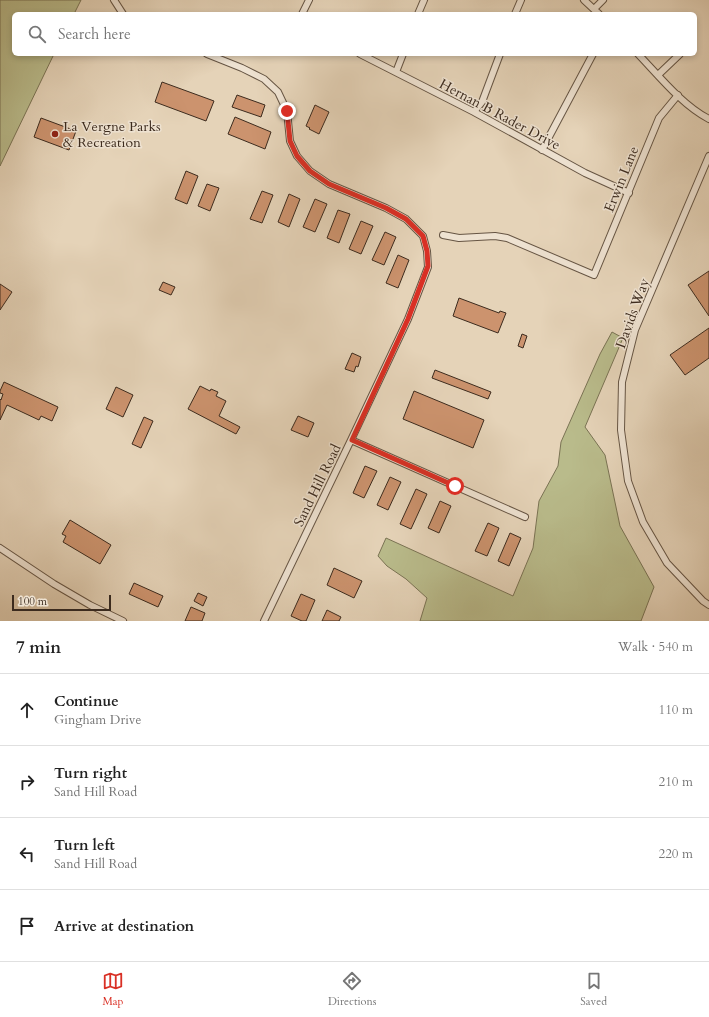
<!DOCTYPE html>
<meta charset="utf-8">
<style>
body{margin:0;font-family:Cardo,serif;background:#f6f6f6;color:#222}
.scale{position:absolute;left:12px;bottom:10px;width:99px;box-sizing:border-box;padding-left:4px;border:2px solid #3c2b1e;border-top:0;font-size:11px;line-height:14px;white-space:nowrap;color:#3c2b1e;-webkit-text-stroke:3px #eee2d1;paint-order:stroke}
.stop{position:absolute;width:12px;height:12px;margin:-9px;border:3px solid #d93025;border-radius:50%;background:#fff}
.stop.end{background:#d93025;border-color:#fff;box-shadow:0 1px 4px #0008}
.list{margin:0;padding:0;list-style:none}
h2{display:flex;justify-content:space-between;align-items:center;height:52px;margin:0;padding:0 16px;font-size:17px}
h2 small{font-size:13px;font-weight:400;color:#767676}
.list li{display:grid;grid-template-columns:26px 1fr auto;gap:12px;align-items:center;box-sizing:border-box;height:72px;padding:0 16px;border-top:1px solid #e0e0e0}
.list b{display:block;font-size:15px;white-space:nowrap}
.list p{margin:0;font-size:13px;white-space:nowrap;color:#767676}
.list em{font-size:13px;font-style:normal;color:#767676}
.icon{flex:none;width:22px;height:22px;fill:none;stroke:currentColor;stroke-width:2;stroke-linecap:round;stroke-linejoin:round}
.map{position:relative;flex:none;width:709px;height:621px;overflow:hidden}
.search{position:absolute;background:#fff;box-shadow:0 2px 6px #0003;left:12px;right:12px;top:12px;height:44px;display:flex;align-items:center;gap:10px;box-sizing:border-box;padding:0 14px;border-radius:6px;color:#767676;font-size:15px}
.sheet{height:340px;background:#fff}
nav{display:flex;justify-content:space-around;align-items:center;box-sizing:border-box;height:56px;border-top:1px solid #e0e0e0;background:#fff;font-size:11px;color:#767676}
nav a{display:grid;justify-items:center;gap:2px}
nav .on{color:#d93025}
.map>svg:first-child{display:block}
.green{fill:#b9bb8b;stroke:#7a7354}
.building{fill:#cc936e;stroke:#3c2b1e}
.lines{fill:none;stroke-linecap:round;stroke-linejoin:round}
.minor-casing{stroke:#654;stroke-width:8}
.minor{stroke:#eee2d1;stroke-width:6}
.route{stroke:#d93025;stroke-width:5}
.poi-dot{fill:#8f2418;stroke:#eee2d1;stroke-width:1.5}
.labels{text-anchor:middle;stroke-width:3;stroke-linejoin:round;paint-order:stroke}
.street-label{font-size:14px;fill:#3c2b1e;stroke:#eee2d1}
.poi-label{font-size:14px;fill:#3c2b1e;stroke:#eee2d1;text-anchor:start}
</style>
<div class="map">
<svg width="709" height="621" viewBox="0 0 709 621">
<rect width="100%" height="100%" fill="#e5d3b8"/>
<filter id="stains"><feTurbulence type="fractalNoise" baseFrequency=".005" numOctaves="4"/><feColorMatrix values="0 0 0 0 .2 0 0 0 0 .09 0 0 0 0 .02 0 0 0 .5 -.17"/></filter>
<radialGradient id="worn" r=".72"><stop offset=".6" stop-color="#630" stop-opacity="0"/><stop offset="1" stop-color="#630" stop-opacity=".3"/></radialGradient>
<path class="green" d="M0,0h81l-7,14h-60v40h40l-54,112z
M612,332l11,6 -38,89 20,28 15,71 34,61 -13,34h-221l7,-23 -21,-19 -19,-13 -9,-10 8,-18 127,58 20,-48 6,-47 19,-35 3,-24 39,-88z"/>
<path class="building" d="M162,82l52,19 -8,20 -51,-19z
M237,95l28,10 -4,12 -29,-10z
M315,105l14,7 -10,22 -10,-5 1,-1 -4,-2z
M235,117l36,15 -6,17 -37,-15z
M41,118l35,13 -7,19 -35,-13z
M186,171l12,5 -11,28 -12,-5z
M207,184l12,4 -9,23 -12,-5z
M262,191l11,4 -11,28 -12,-4z
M289,194l11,5 -11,28 -11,-5z
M315,199l12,5 -12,28 -12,-5z
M338,210l12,4 -11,29 -12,-5z
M361,221l12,5 -12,28 -12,-5z
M385,232l11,5 -12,28 -12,-5z
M398,255l11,5 -11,28 -12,-5z
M709,271v45l-21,-31z
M163,282l12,5 -4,8 -12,-5z
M0,284l12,8 -12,18z
M459,298l40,15 1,-2 6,2 -8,20 -45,-17z
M709,328v30l-24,17 -15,-20z
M522,334l5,2 -4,12 -5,-2z
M352,353l9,4 -3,10 -2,-1 -2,6 -9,-3z
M435,370l56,22 -3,7 -56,-21z
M4,382l54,25 -6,14 -11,-5 -2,4 -32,-15 -7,15v-21l1,1 2,-6 -3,-1v-2z
M200,386l10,5 1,-2 7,3 -2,4 10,5 -7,15 21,11 -4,7 -48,-25z
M116,387l17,8 -10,22 -17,-8z
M414,391l70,29 -11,28 -70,-29z
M298,416l16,7 -6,14 -17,-7z
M144,417l9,4 -12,27 -9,-4z
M365,466l12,5 -13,27 -11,-5z
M390,477l11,5 -13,28 -11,-5z
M416,489l11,5 -16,35 -11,-5z
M440,501l11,5 -12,27 -11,-5z
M70,520l41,25 -11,19 -37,-22 3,-6 -4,-2z
M488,523l11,5 -12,28 -12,-5z
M510,533l11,5 -12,28 -11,-5z
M334,568l28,13 -8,17 -27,-13z
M134,583l29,13 -5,11 -29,-13z
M198,593l9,4 -4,9 -9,-5z
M301,594l14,6 -9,21h-4l-11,-5z
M191,607l14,6 -3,8h-17z
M327,610l14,7 -2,4h-17z"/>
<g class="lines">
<g class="minor-casing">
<path id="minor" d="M114,0l9,14
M584,0l15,14
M594,9l9,-9
M302,14l7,-14
M418,14l6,-14
M515,14l6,-14
M207,54l35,14 22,11 14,13 9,19 3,30 7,15 13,15 19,13 57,24 20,11 17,17 4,15 1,16 -20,52 -57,121 -87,181
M360,54l114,58 111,61 44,20
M638,54c21,22 44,51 71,65
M396,72l7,-18
M658,75l22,-21
M474,112l8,-10 18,-48
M542,150l51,-96
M709,156l-74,174 -13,52 -1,48 7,51 15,41 24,41 36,38 6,4
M443,235l16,3 36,-2 12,2 87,37 65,-157 19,-23
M351,440l174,77
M0,548l54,36 36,21 33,16"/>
</g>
<use href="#minor" class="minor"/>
</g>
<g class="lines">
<path class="route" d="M287,111l3,30 7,15 13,15 19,13 57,24 20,11 17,17 4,15 1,15 -20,53 -56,121 103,46"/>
</g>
<circle class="poi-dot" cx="55" cy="134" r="4"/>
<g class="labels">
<g class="street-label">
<text transform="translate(500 114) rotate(28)" y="5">Hernan B Rader Drive</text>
<text transform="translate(621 179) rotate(-68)" y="5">Erwin Lane</text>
<text transform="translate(632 313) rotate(-70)" y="5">Davids Way</text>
<text transform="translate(317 485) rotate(-64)" y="5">Sand Hill Road</text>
</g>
<g class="poi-label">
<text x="63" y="131">La Vergne Parks<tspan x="63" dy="16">&amp; Recreation</tspan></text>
</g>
</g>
<rect width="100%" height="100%" filter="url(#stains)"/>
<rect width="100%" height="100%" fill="url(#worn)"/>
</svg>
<div class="scale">100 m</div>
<div class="stop" style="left:455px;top:486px"></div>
<div class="stop end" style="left:287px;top:111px"></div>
<div class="search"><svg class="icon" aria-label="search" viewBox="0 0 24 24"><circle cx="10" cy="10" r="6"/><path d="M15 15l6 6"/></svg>Search here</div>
</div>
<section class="sheet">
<h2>7 min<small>Walk · 540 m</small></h2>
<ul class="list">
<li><svg class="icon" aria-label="ahead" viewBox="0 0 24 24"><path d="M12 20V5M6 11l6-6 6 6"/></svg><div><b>Continue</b><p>Gingham Drive</p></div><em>110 m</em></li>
<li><svg class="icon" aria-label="right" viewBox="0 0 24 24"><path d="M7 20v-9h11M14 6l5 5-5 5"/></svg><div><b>Turn right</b><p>Sand Hill Road</p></div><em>210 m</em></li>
<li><svg class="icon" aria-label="left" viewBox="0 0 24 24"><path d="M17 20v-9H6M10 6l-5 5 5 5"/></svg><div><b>Turn left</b><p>Sand Hill Road</p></div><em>220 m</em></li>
<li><svg class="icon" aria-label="arrive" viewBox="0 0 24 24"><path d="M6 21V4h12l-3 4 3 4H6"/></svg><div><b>Arrive at destination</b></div></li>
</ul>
</section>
<nav>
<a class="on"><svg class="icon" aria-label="map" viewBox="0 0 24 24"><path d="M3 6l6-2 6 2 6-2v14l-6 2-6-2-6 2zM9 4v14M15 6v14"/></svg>Map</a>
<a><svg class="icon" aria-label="directions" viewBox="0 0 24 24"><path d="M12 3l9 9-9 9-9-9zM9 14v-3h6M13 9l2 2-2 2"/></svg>Directions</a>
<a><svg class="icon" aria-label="saved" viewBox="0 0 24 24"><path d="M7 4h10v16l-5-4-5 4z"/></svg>Saved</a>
</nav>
